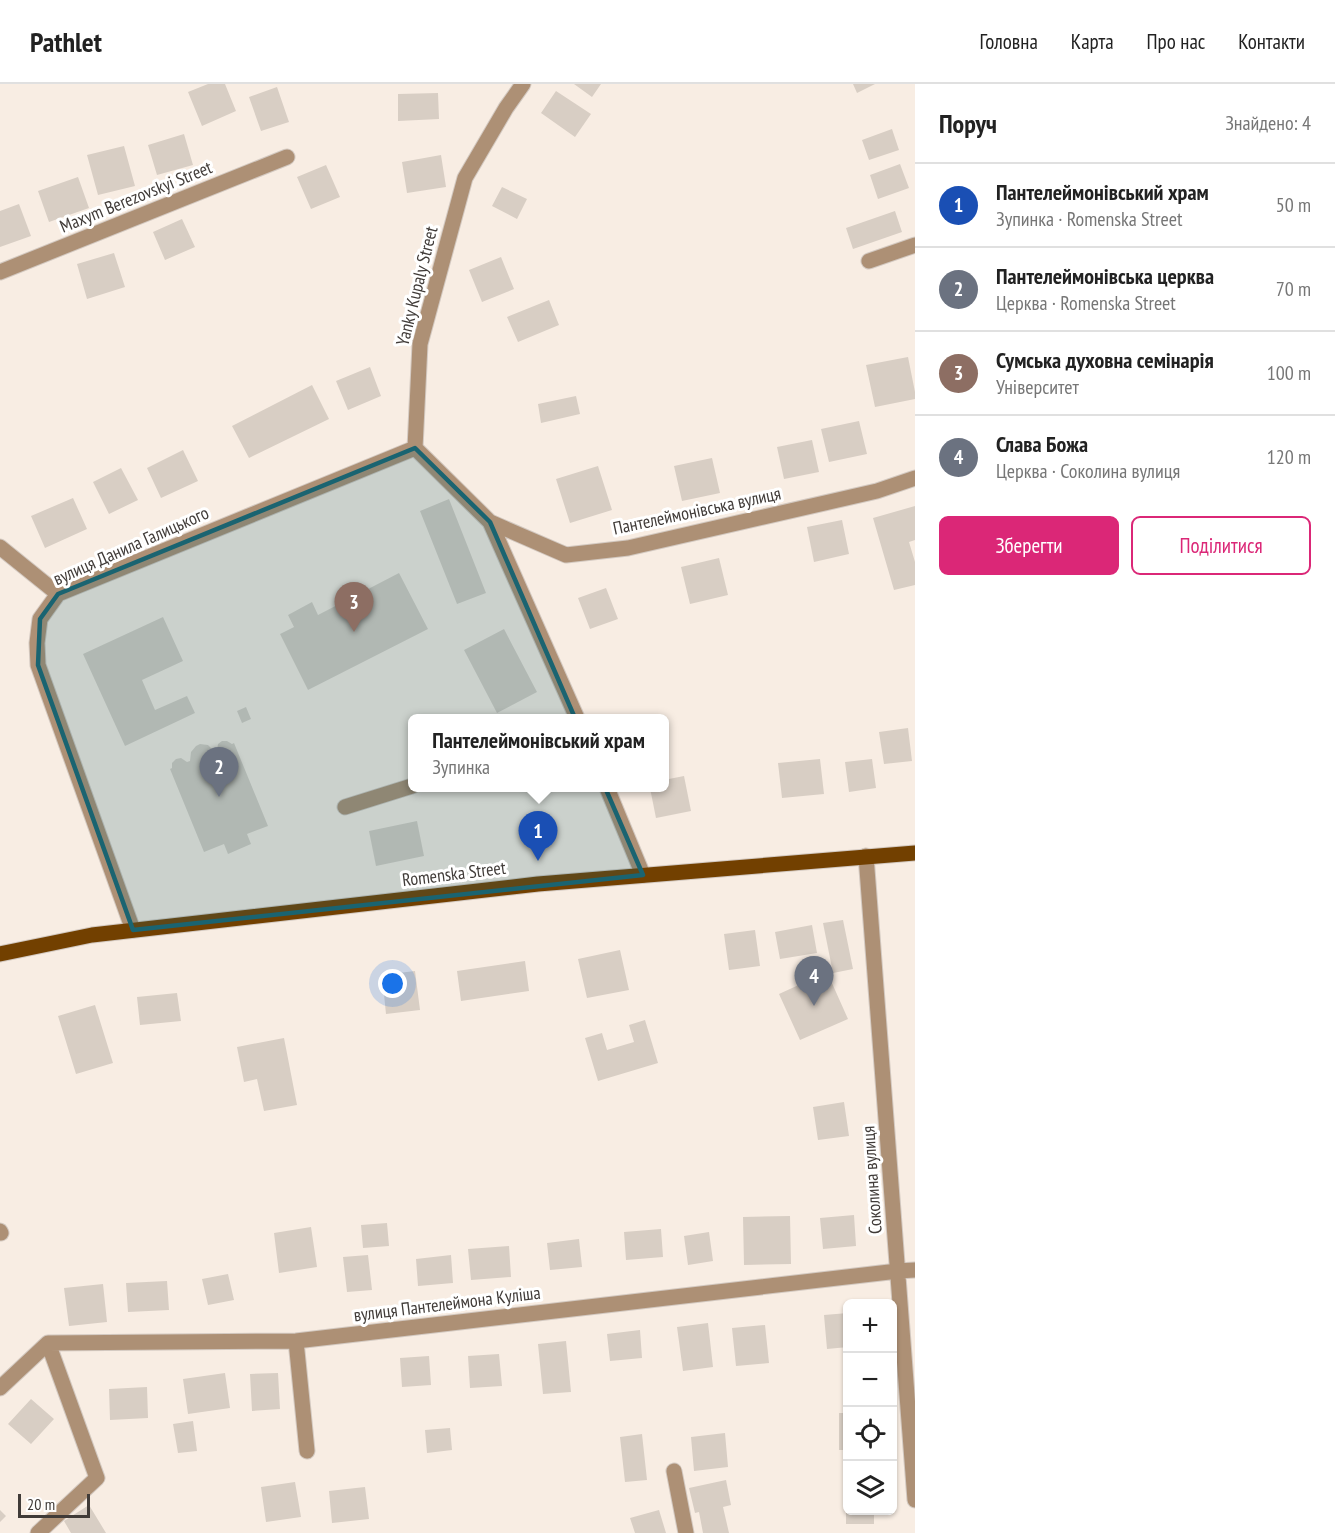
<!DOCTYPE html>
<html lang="uk">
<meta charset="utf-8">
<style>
body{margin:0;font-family:"PT Sans Narrow",sans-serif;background:#f6f6f6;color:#222}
.controls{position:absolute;right:18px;bottom:18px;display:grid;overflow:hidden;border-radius:9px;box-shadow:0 2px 4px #0004}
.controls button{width:54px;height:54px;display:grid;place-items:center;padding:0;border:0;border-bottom:2px solid #e0e0e0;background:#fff;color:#222;font:30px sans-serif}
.scale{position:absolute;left:18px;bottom:15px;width:72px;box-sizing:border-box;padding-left:6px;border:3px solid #403b38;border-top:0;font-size:16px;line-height:21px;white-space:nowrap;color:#403b38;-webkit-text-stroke:4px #fff;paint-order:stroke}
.you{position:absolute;left:393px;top:900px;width:21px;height:21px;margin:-15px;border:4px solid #fff;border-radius:50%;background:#1a73e8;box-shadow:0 0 0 9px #1a73e833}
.badge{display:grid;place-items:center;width:39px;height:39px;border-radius:50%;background:#db2777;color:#fff;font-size:20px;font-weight:700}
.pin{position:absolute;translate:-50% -50px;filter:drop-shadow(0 2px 3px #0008)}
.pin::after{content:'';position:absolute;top:32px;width:21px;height:18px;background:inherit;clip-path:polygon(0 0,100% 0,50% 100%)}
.popup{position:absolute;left:408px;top:630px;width:261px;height:78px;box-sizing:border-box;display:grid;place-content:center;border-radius:9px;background:#fff;filter:drop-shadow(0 2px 4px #0005);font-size:20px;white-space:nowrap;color:#767676}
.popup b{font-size:22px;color:#222}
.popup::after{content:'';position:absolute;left:50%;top:100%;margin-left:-12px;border:12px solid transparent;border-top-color:#fff}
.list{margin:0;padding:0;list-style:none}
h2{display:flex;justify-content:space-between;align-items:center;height:78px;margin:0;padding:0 24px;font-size:26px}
h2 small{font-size:20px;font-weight:400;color:#767676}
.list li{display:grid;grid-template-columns:39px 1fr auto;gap:18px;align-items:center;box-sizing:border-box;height:84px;padding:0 24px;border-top:2px solid #e0e0e0}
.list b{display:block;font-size:22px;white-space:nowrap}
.list p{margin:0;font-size:20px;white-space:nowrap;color:#767676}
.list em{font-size:20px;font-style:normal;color:#767676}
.actions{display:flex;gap:12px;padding:18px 24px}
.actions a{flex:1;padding:14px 0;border:2px solid #db2777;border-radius:9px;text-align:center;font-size:21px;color:#db2777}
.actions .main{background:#db2777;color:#fff}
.icon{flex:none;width:33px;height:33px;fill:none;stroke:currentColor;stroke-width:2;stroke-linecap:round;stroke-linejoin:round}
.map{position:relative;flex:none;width:915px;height:1449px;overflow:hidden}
header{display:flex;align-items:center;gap:36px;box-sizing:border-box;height:84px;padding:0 30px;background:#fff;border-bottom:2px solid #e0e0e0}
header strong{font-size:28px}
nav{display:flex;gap:33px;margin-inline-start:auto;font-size:21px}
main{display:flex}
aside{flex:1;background:#fff}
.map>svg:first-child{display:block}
.building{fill:#d8cec4}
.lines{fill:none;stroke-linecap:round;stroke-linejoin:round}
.minor-casing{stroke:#d3c9c1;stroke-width:17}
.major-casing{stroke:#d3c9c1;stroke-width:17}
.minor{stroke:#ad9075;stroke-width:15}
.major{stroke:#724000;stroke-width:15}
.marked{fill:#1a6471;fill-opacity:0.2;stroke:#1a6471;stroke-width:4.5;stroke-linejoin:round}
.labels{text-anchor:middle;stroke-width:6;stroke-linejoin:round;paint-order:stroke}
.street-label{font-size:18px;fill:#403b38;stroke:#fff}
</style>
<header>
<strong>Pathlet</strong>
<nav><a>Головна</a><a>Карта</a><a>Про нас</a><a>Контакти</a></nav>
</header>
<main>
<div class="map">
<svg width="915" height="1449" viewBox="0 0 915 1449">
<rect width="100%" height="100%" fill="#f8ede3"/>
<path class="building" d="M208,0h17l11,27 -34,15 -14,-34z
M574,0h27l-9,13z
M853,0h22l-18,9z
M277,3l12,35 -28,9 -12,-34z
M556,7l35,23 -16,23 -34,-24z
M438,9l1,26 -41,2v-27z
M892,45l7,21 -30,10 -7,-20z
M184,50l9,31 -36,10 -9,-30z
M124,62l11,40 -37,9 -11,-40z
M441,71l5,32 -39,6 -5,-31z
M900,80l9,24 -31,11 -8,-24z
M326,81l14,32 -29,12 -14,-32z
M78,93l11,31 -40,14 -11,-31z
M502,103l25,12 -10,20 -25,-13z
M19,120l12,32 -31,11v-36z
M895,127l7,21 -49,17 -7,-21z
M182,135l13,28 -30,13 -12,-28z
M114,169l11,34 -38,12 -10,-35z
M501,173l13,32 -32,13 -13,-32z
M549,216l10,25 -41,17 -11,-25z
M908,273l7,35v7l-40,8 -9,-42z
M370,283l11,29 -33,14 -12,-29z
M312,301l17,34 -80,39 -17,-32z
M576,312l4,18 -39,9 -3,-19z
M859,337l8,33 -38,8 -8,-33z
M812,356l7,32 -35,7 -7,-32z
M183,366l15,31 -37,17 -14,-30z
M712,374l8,35 -38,8 -8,-35z
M598,382l14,44 -42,13 -14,-44z
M121,384l17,32 -29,14 -16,-32z
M73,414l14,31 -42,19 -14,-32z
M449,415l37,94 -29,11 -37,-93z
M915,422v34l-6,2 6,20v23l-21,5 -21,-72z
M842,436l7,34 -35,8 -7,-35z
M719,474l9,37 -38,9 -9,-37z
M399,489l29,56 -120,61 -28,-56 14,-7 -6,-12 24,-13 6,13z
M606,504l12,31 -28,10 -12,-31z
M163,533l20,44 -41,19 13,30 32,-14 8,17 -70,33 -42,-92z
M504,545l33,63 -40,21 -33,-63z
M246,623l5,12 -9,4 -5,-12z
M908,644l4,33 -28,3 -5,-32z
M222,657h5l5,3 2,-1 34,83 -21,8 4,10 -23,10 -4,-10 -20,8 -34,-83 2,-1v-5l4,-4 5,-1 6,4 3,-1 1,-9 5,-6 4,-2 8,1 6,6 3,-1 1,-6z
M820,675l4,35 -42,4 -4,-35z
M872,675l4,29 -27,4 -4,-30z
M684,692l7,35 -35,7 -6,-30h14v-8z
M417,737l7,35 -48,10 -7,-35z
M843,836l10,49 -20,4 -10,-50z
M812,841l5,28 -37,6 -5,-27z
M755,846l5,36 -31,4 -5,-36z
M620,866l9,40 -42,8 -9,-39z
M525,877l4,30 -68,10 -4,-30z
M415,887l5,39 -34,4 -4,-39z
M827,888l21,47 -48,21 -21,-46z
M177,909l4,28 -41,4 -3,-28z
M95,921l18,58 -37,11 -18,-58z
M645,936l13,43 -60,18 -13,-43 17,-5 5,17 27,-8 -5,-17z
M284,954l13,67 -33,6 -7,-32 -13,3 -7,-35z
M844,1018l5,34 -31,4 -5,-33z
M854,1131l2,31 -33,3 -3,-31z
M790,1132l1,48 -47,1 -1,-48z
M387,1139l2,23 -26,2 -2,-23z
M311,1143l6,40 -38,6 -5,-40z
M661,1145l2,28 -37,3 -2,-28z
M709,1148l4,29 -25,4 -4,-29z
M579,1155l3,28 -32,3 -3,-27z
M509,1162l2,31 -40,3 -3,-31z
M368,1171l4,35 -25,2 -4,-35z
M451,1171l2,28 -35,3 -2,-27z
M228,1190l6,26 -26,5 -6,-26z
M167,1197l2,29 -41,2 -2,-29z
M103,1200l4,38 -38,4 -5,-38z
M848,1229v34l-21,2 -3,-34z
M708,1239l5,44 -30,4 -6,-44z
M765,1241l4,38 -33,3 -4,-38z
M640,1246l2,28 -32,3 -3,-27z
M566,1257l5,51 -28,2 -5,-50z
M499,1270l3,32 -32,2 -2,-32z
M429,1272l2,29 -29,2 -2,-29z
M225,1289l5,35 -42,6 -5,-35z
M278,1289l2,36 -28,2 -2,-37z
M147,1303l1,31 -38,2 -1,-31z
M31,1315l23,20 -23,25 -23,-20z
M839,1329h9v37h-9z
M193,1337l4,30 -19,2 -5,-29z
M450,1344l2,22 -25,3 -2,-23z
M725,1349l3,34 -34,4 -3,-34z
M642,1350l5,46 -22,2 -5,-45z
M726,1396l5,25 -8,2 6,26h-26l-4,-21 -4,1 -6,-25z
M295,1398l6,35 -35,5 -5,-35z
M365,1403l4,32 -37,4 -3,-32z
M89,1421l17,28h-35l-7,-12z
M0,1426l6,6 -6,6z
M659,1426l7,23h-31l-5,-15z
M846,1426h28v14h-28z"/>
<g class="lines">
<g class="minor-casing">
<path id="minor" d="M523,0l-17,24 -41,70 -45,166 -5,104 75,74 87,196
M869,177l46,-16
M0,188l287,-115
M490,438l76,33 62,-7 249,-57 38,-13
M0,463l58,47
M607,704l36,87
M345,723l67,-21
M866,772l49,644
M133,846l-95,-265 -1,-22 3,-24 18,-25 357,-146
M0,1147l1,2
M296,1257l11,110
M0,1304l48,-45 248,-2 602,-70 17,-1
M674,1387l12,62
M38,1449l59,-55 -49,-135"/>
</g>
<g class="major-casing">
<path id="major" d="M0,870l92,-19 446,-51 377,-31"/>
</g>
<use href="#minor" class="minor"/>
<use href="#major" class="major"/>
</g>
<path class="marked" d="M415,364l75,74 153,353 -510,55 -95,-265 2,-46 18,-25z"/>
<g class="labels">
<g class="street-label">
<text transform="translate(136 113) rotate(-22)" y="6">Maxym Berezovskyi Street</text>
<text transform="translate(417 202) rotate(-76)" y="6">Yanky Kupaly Street</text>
<text transform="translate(697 427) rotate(-12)" y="6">Пантелеймонівська вулиця</text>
<text transform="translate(131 462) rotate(-24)" y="6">вулиця Данила Галицького</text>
<text transform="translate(454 790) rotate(-7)" y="6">Romenska Street</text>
<text transform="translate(872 1096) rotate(-94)" y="6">Соколина вулиця</text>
<text transform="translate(447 1220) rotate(-7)" y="6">вулиця Пантелеймона Куліша</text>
</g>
</g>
</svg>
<div class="controls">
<button>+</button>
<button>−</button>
<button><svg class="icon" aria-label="locate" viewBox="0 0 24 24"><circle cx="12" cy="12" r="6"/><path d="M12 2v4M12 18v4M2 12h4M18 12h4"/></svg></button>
<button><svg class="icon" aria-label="layers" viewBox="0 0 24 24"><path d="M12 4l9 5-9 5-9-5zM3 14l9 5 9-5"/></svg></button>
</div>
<div class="scale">20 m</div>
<div class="you"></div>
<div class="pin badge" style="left:538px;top:777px;background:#1a4fb4">1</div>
<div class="popup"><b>Пантелеймонівський храм</b>Зупинка</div>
<div class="pin badge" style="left:219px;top:713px;background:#6b7280">2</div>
<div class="pin badge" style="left:354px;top:548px;background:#8d6e63">3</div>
<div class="pin badge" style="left:814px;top:922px;background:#6b7280">4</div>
</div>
<aside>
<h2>Поруч<small>Знайдено: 4</small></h2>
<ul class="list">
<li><span class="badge" style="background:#1a4fb4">1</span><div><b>Пантелеймонівський храм</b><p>Зупинка · Romenska Street</p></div><em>50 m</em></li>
<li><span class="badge" style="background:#6b7280">2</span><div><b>Пантелеймонівська церква</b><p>Церква · Romenska Street</p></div><em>70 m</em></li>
<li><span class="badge" style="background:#8d6e63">3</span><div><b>Сумська духовна семінарія</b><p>Університет</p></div><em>100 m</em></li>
<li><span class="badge" style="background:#6b7280">4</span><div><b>Слава Божа</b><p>Церква · Соколина вулиця</p></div><em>120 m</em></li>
</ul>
<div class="actions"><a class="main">Зберегти</a><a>Поділитися</a></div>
</aside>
</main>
